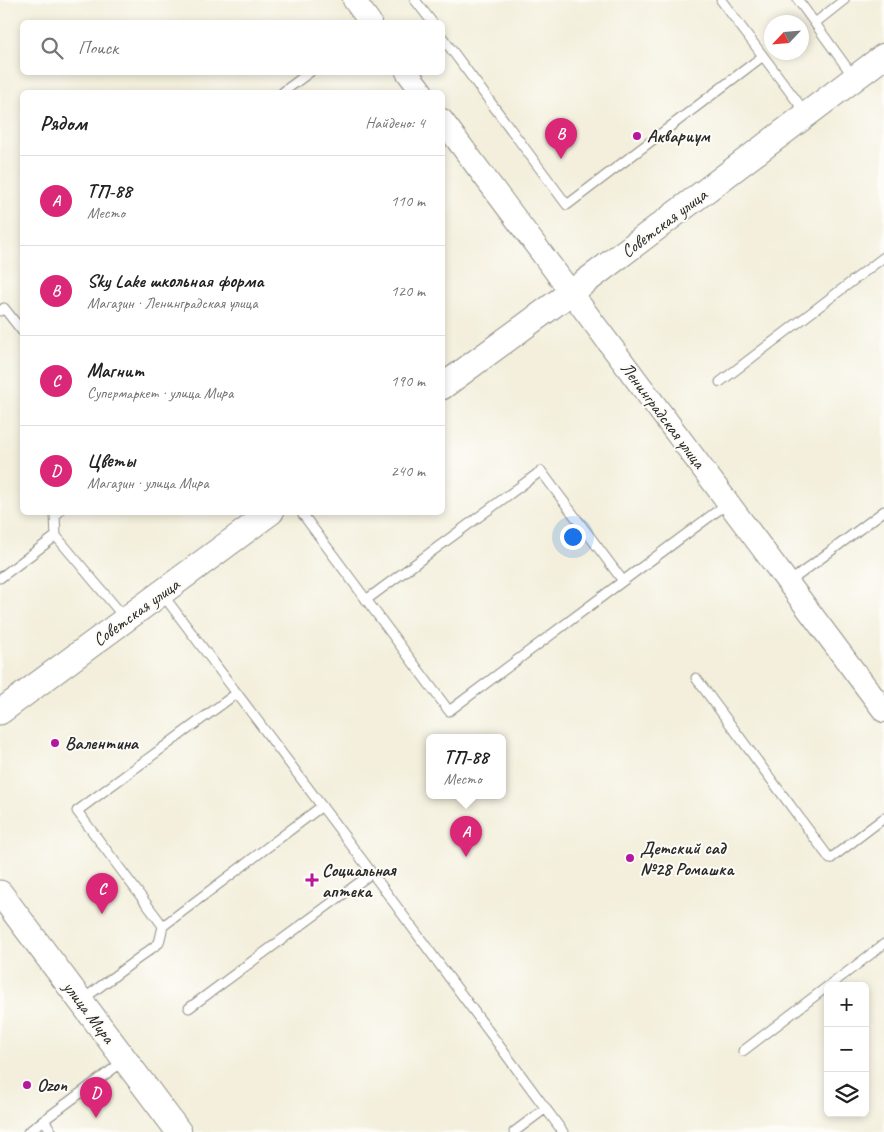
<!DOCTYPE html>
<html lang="ru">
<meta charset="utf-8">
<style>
body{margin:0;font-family:Caveat,sans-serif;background:#f6f6f6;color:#222}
.controls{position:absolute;right:15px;bottom:15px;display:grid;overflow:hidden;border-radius:8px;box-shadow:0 2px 8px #0003}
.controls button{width:45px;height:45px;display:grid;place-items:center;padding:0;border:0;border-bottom:1px solid #e0e0e0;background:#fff;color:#222;font:25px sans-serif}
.compass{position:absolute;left:764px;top:15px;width:45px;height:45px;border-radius:50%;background:#fff;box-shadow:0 2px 8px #0003;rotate:244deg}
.you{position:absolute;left:572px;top:536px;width:18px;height:18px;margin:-12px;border:4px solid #fff;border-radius:50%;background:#1a73e8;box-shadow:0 0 0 8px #1a73e833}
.badge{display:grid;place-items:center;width:32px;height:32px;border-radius:50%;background:#db2777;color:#fff;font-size:16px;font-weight:700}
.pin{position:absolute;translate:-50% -41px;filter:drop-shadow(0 1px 2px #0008)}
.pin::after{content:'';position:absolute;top:26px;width:18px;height:15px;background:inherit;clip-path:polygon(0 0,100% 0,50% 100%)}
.popup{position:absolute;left:426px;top:734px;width:80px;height:65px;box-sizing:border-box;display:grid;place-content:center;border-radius:8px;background:#fff;filter:drop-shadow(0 1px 4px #0005);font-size:16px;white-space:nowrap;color:#767676}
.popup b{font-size:19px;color:#222}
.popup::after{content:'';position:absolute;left:50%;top:100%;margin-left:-10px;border:10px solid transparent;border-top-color:#fff}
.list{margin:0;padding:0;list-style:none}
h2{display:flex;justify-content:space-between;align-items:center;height:65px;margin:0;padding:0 20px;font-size:21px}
h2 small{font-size:16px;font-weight:400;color:#767676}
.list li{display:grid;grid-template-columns:32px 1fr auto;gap:15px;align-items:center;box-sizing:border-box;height:90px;padding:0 20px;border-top:1px solid #e0e0e0}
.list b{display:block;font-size:19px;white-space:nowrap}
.list p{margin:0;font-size:16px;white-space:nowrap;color:#767676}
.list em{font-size:16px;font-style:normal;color:#767676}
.icon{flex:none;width:28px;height:28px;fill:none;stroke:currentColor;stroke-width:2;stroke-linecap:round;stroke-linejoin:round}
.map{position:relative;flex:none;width:884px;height:1132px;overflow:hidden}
.search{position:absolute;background:#fff;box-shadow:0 2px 8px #0003;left:20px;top:20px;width:425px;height:55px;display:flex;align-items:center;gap:12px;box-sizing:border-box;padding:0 18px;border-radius:8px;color:#767676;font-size:19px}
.panel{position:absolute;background:#fff;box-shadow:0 2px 8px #0003;left:20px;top:90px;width:425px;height:425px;border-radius:8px}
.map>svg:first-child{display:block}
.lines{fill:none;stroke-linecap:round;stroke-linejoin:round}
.service-casing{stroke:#8f8d84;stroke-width:11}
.tertiary-casing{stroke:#8f8d84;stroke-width:24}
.secondary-casing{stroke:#8f8d84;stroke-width:27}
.service{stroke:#fff;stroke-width:9}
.tertiary{stroke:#fff;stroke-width:22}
.secondary{stroke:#fff;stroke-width:25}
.poi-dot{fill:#b5179e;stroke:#fdfcf7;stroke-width:2}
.labels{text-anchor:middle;stroke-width:4;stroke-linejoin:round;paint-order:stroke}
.poi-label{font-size:18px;font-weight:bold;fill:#2b2b2b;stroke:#fdfcf7;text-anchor:start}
.street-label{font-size:18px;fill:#2b2b2b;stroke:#fdfcf7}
</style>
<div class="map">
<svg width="884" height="1132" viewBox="0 0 884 1132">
<rect width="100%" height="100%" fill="#fdfcf7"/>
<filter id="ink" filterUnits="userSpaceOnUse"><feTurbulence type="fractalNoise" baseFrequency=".02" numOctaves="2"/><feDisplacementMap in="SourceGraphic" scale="10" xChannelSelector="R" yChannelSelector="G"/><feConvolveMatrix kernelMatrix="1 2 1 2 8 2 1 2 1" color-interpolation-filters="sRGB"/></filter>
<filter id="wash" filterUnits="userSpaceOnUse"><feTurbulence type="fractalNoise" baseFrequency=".0096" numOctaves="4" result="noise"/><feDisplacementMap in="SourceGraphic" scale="20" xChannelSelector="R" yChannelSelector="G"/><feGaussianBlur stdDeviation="1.12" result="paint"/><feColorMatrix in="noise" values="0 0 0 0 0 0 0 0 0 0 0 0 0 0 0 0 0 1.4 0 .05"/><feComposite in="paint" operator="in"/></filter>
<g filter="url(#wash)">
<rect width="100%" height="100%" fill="#f3efdc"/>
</g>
<g filter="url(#ink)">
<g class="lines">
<g class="service-casing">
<path id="service" d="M415,0l17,22
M721,0l42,56
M798,0l55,76
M815,23l29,-23
M442,37l125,168 196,-149 42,56
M283,92l27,-20
M0,311l4,-3 18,23
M720,382l164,-125
M301,512l148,199 174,-130
M56,536l-1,-20 4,-4
M0,578l56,-42 68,81
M788,583l96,-72
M163,595l209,278 191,259
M366,600l175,-129 82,110 105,-78
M696,678l134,181 54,-41
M163,926l159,-120
M829,986l55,-42
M82,1000l77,-57 4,-17 -86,-115 160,-118
M189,1008l183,-135
M743,1051l85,-65
M44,1120l8,12
M28,1132l97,-72
M514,1132l32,-24"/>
</g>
<g class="tertiary-casing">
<path id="tertiary" d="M354,0l16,22
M407,72l15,20
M442,120l442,591"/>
</g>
<g class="secondary-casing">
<path id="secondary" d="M442,387l151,-111 291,-220
M0,712l271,-200
M0,893l179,239"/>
</g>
<use href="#service" class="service"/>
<use href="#tertiary" class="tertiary"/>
<use href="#secondary" class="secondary"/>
</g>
</g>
<g class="poi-dot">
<circle cx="637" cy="136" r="5"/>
<circle cx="55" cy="743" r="5"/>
<circle cx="630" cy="858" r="5"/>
<path d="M309.5 872.5h5v5h5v5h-5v5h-5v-5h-5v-5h5z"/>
<circle cx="27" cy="1085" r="5"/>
</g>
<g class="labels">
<g class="poi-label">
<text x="647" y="142">Аквариум</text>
<text x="65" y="749">Валентина</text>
<text x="640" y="854">Детский сад<tspan x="640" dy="21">№28 Ромашка</tspan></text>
<text x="322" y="876">Социальная<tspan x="322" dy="21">аптека</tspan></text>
<text x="37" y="1091">Ozon</text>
</g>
<g class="street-label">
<text transform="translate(664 223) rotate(-37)" y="6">Советская улица</text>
<text transform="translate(663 415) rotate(53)" y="6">Ленинградская улица</text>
<text transform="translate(136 612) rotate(-36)" y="6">Советская улица</text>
<text transform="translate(89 1012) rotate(53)" y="6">улица Мира</text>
</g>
</g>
</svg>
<div class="controls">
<button>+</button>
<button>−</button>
<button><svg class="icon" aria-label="layers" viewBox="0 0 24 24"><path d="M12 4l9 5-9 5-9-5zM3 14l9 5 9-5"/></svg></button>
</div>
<svg class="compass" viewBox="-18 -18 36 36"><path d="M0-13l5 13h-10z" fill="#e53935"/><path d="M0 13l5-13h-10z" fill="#767676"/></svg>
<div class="you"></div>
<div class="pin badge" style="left:466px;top:857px">A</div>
<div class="popup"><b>ТП-88</b>Место</div>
<div class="pin badge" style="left:561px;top:159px">B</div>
<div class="pin badge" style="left:102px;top:914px">C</div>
<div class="pin badge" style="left:96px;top:1118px">D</div>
<div class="search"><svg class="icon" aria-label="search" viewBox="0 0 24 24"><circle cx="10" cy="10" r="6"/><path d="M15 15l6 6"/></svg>Поиск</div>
<section class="panel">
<h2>Рядом<small>Найдено: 4</small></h2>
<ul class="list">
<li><span class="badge">A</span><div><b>ТП-88</b><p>Место</p></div><em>110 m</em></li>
<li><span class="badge">B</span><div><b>Sky Lake школьная форма</b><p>Магазин · Ленинградская улица</p></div><em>120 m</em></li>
<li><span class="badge">C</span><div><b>Магнит</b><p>Супермаркет · улица Мира</p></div><em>190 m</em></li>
<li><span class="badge">D</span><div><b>Цветы</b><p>Магазин · улица Мира</p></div><em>240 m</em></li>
</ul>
</section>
</div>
